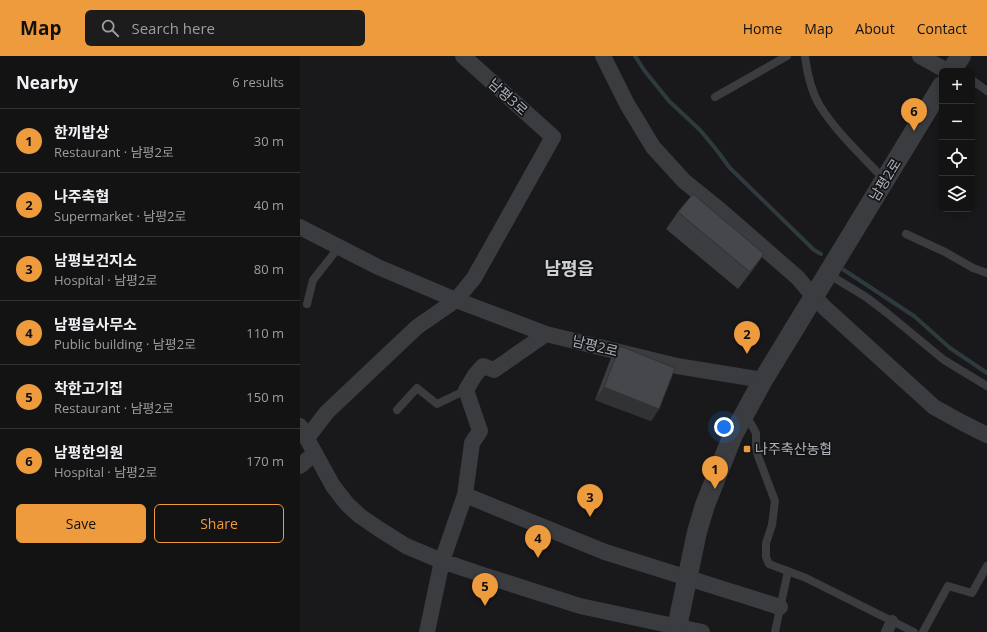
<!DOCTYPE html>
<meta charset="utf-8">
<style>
body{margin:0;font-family:"Open Sans","Noto Sans KR",sans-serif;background:#1c1c1d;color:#f1f3f6}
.controls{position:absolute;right:12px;top:12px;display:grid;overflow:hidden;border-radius:6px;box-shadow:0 2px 10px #0003}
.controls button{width:36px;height:36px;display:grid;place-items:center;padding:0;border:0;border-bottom:1px solid #323234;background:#131314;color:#f1f3f6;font:20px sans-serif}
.you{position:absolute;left:424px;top:371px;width:14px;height:14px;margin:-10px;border:3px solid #fff;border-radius:50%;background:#1a73e8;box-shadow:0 0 0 6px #1a73e833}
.badge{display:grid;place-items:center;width:26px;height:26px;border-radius:50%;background:#ee9b3e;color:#111;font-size:13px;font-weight:700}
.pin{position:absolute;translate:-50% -33px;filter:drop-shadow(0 1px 2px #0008)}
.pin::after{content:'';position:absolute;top:21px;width:14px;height:12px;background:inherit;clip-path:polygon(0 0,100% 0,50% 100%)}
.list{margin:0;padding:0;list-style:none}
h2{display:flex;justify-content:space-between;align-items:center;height:52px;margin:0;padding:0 16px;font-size:17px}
h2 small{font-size:13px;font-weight:400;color:#9d9ea0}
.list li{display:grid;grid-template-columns:26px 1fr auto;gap:12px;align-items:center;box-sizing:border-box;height:64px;padding:0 16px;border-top:1px solid #323234}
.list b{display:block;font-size:15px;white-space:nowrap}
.list p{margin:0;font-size:13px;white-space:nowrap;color:#9d9ea0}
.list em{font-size:13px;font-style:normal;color:#9d9ea0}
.actions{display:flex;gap:8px;padding:12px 16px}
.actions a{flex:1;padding:9px 0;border:1px solid #ee9b3e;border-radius:6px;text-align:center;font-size:14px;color:#ee9b3e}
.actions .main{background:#ee9b3e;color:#111}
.icon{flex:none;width:22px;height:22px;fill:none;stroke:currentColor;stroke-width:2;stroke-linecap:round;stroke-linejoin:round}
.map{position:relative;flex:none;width:687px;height:576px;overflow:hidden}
header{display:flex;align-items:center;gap:24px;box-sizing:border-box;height:56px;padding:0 20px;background:#ee9b3e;color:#111}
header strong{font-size:19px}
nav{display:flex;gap:22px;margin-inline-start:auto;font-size:14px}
.search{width:280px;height:36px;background:#1c1c1d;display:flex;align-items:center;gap:10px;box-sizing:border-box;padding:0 14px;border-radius:6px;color:#9d9ea0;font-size:15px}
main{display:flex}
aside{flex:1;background:#131314}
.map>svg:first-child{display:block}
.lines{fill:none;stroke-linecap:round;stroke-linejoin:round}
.stream{stroke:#2f3a3f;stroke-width:4}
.service{stroke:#3a3c40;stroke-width:8}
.pedestrian{stroke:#3a3c40;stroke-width:12}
.minor{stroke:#3a3c40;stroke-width:16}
.tertiary{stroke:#3a3c40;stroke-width:20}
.wall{fill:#3c3d40}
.shaded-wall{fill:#313234}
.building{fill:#46474b;stroke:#313234}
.poi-dot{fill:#ee9b3e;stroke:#141416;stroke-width:1.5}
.labels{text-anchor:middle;stroke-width:3.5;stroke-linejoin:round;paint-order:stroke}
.street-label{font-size:14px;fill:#acb2ba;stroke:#141416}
.poi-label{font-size:14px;fill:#acb2ba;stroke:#141416;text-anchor:start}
.district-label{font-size:18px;font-weight:bold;fill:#cdd1d6;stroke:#141416}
</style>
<header>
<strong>Map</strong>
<div class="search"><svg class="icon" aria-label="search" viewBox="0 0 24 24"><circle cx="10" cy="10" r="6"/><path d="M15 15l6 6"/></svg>Search here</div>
<nav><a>Home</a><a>Map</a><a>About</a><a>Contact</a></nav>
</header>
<main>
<aside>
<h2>Nearby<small>6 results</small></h2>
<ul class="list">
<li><span class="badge">1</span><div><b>한끼밥상</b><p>Restaurant · 남평2로</p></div><em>30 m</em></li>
<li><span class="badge">2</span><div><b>나주축협</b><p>Supermarket · 남평2로</p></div><em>40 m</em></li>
<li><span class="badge">3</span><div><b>남평보건지소</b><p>Hospital · 남평2로</p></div><em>80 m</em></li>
<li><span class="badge">4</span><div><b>남평읍사무소</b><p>Public building · 남평2로</p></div><em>110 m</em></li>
<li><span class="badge">5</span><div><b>착한고기집</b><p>Restaurant · 남평2로</p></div><em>150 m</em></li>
<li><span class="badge">6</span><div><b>남평한의원</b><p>Hospital · 남평2로</p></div><em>170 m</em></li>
</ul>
<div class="actions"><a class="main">Save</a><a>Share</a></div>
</aside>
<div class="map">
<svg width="687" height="576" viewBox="0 0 687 576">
<rect width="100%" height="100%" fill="#19191b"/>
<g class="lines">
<path class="stream" d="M335,0l9,14 25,31 31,29 15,18 15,20 84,82 7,4
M544,214l70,46 36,32 37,25"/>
<path class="service" d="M505,0c2,17 6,35 15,50 17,27 42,50 64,73
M672,24l15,11
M415,41l72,-41
M606,178l39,18 28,16 14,5
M528,218l38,23 21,16 57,47 43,26
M7,248l6,-24 26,-33
M97,354l20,-22 20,16 29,-14
M446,359l10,18v13l2,10 17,45 -3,24 -6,18v14l3,7 37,14 108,54
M475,576l13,-61
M623,576l25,-46 24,7 15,-27"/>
<path class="pedestrian" d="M587,576l5,-11"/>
<path class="minor" d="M303,0l24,48 26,43 31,34 36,29 78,68 15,18 12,12 109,99 27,15 26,13
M620,0l27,15
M0,171l78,40 78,33 90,34 131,32 86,14
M0,370l33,60 14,18 13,12 19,13 27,17 36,15 41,14 97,31 122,26
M7,382l20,-26 90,-85 39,-27 18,-22 79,-141 -90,-81
M0,410l14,-12
M165,439l7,-52 8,-12 -14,-41 9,-15 8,-9 11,4 52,-36
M127,576l15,-71 23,-66 140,57 175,55"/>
<path class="tertiary" d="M651,15l10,-15
M376,576l21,-100 8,-27 28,-70 30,-55 179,-294"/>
</g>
<path class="wall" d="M378,156l86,42 -12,17 -14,18 -72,-60z
M320,290l39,63 -8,12 -56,-21 16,-42z"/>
<path class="shaded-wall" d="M464,198l-12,17 -14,18 12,-17z
M304,331l55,22 -8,12 -56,-21z"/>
<path class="building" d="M393,138l71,60 -14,18 -72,-60z
M320,290l55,22 -16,41 -55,-22z"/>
<rect class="poi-dot" x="443" y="389" width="8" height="8" rx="2"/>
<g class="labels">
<g class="street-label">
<text transform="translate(208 41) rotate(42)" y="5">남평3로</text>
<text transform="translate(585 124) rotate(-58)" y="5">남평2로</text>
<text transform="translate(295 290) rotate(14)" y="5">남평2로</text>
</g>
<g class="poi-label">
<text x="455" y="398">나주축산농협</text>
</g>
<g class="district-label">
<text x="269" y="219">남평읍</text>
</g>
</g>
</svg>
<div class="controls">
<button>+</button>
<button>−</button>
<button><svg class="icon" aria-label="locate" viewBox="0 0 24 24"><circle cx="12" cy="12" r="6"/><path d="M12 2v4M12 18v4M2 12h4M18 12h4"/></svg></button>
<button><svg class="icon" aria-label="layers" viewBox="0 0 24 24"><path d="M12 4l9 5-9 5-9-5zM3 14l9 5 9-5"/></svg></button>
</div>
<div class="you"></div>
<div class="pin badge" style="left:415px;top:433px">1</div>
<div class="pin badge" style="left:447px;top:298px">2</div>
<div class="pin badge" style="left:290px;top:461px">3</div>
<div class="pin badge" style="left:238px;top:502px">4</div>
<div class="pin badge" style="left:185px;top:550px">5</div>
<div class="pin badge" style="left:614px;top:75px">6</div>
</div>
</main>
